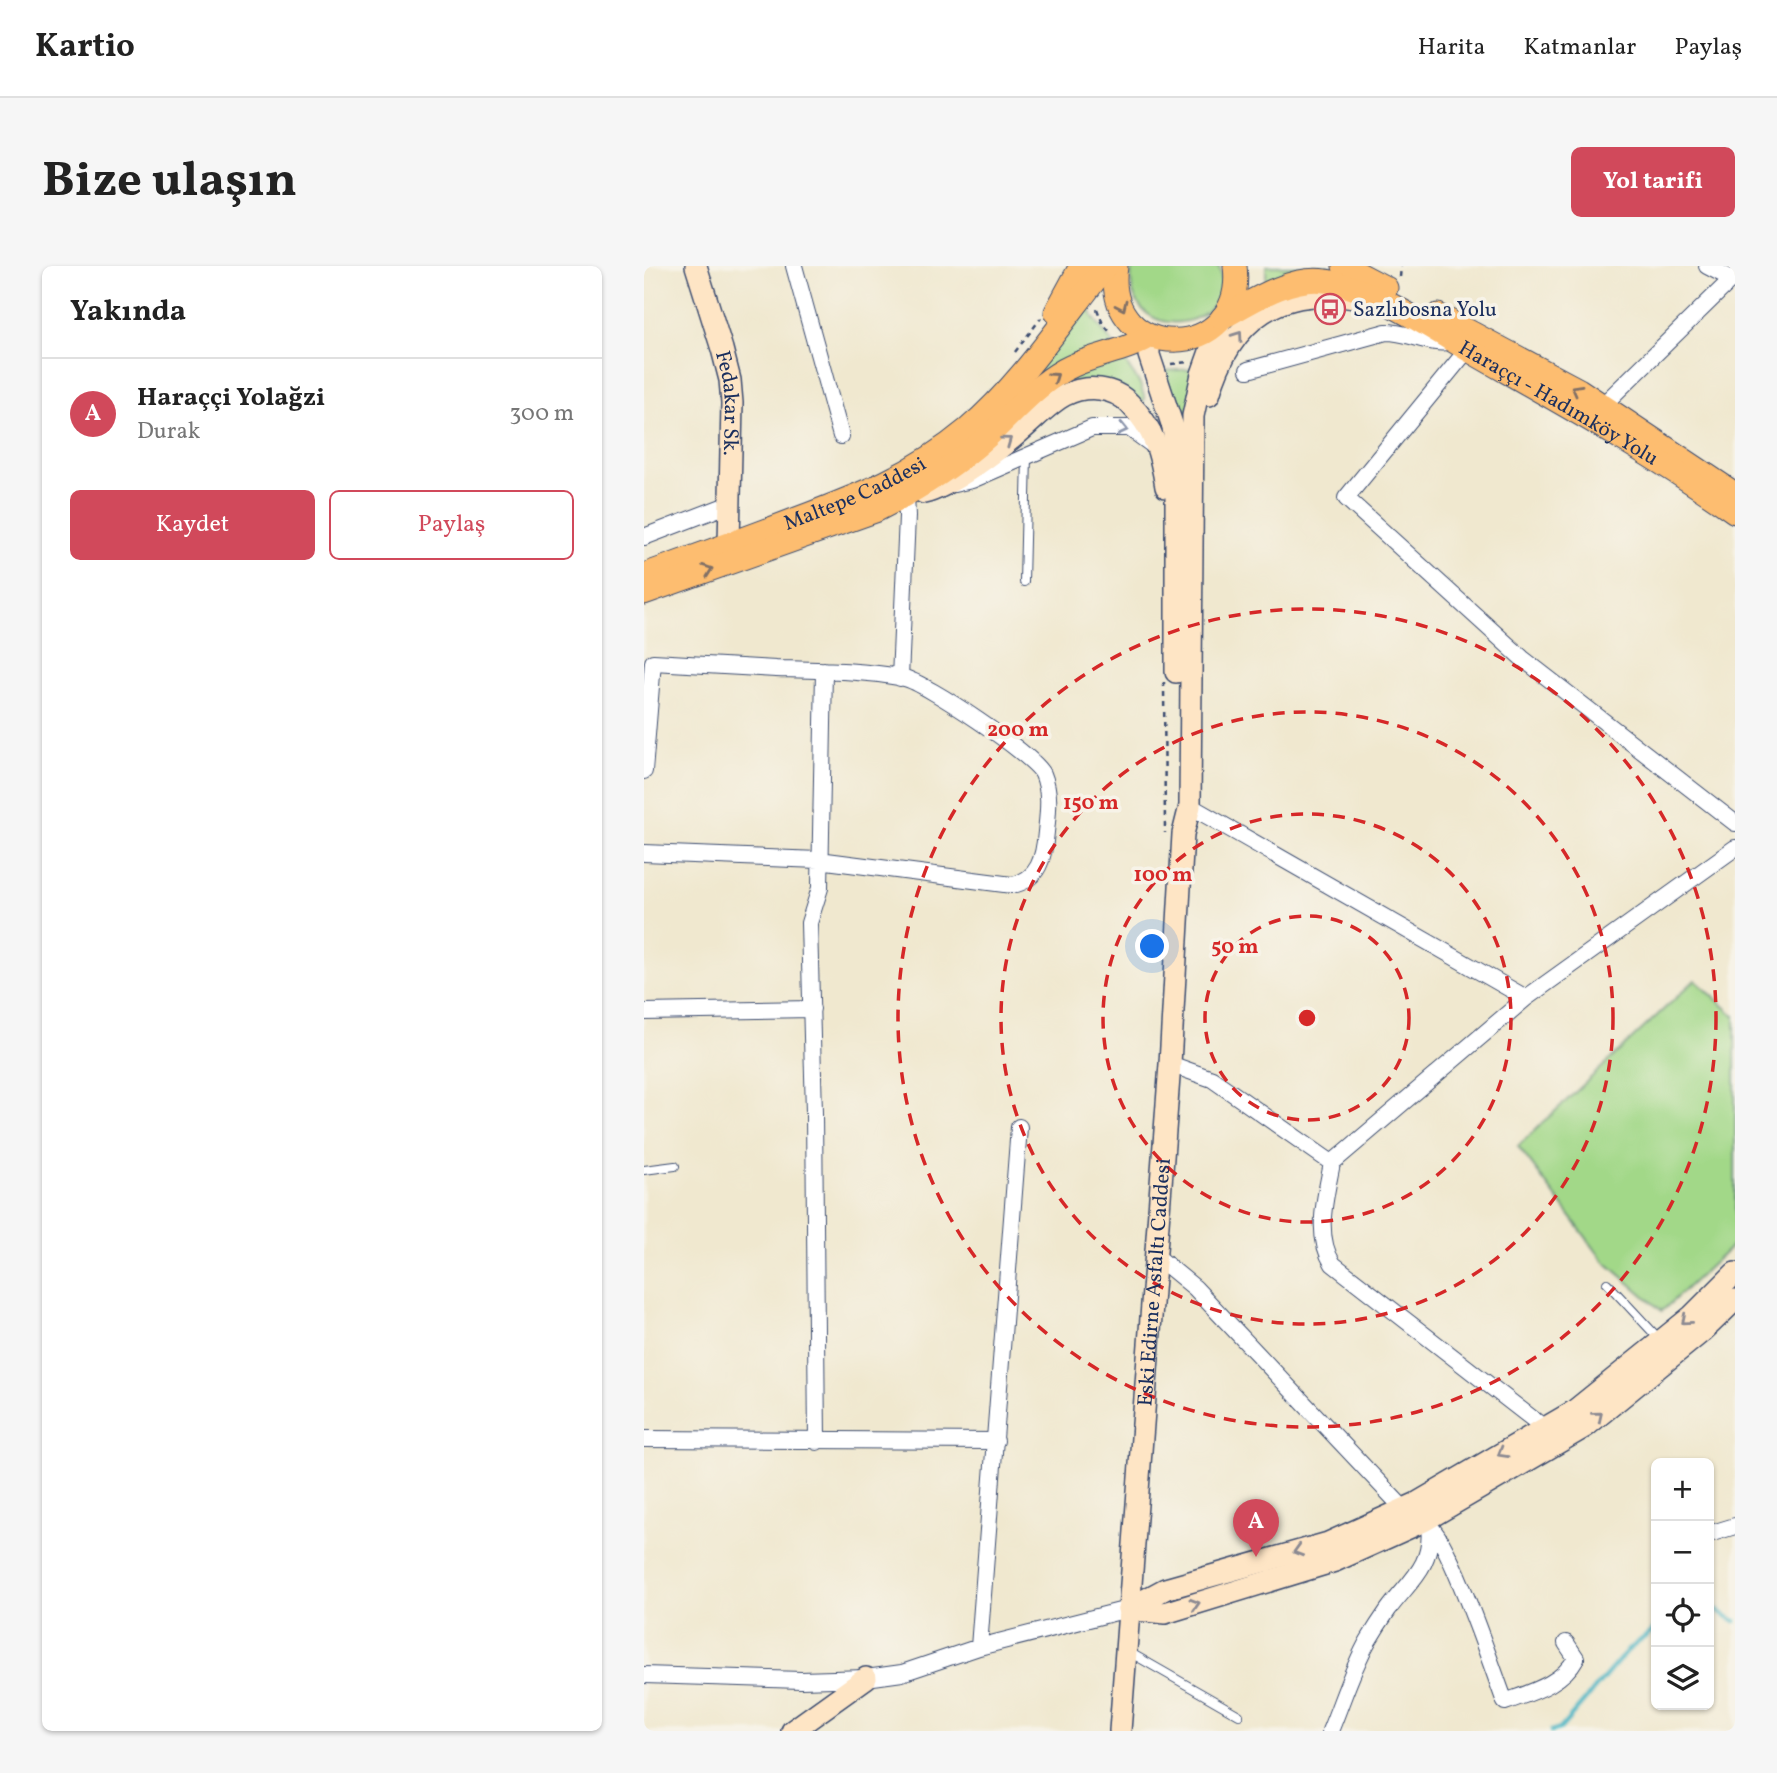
<!DOCTYPE html>
<html lang="tr">
<meta charset="utf-8">
<style>
body{margin:0;font-family:Vollkorn,serif;background:#f6f6f6;color:#222}
.controls{position:absolute;right:21px;bottom:21px;display:grid;overflow:hidden;border-radius:10px;box-shadow:0 2px 5px #0004}
.controls button{width:63px;height:63px;display:grid;place-items:center;padding:0;border:0;border-bottom:2px solid #e0e0e0;background:#fff;color:#222;font:35px sans-serif}
.you{position:absolute;left:509px;top:681px;width:24px;height:24px;margin:-18px;border:5px solid #fff;border-radius:50%;background:#1a73e8;box-shadow:0 0 0 10px #1a73e833}
.badge{display:grid;place-items:center;width:46px;height:46px;border-radius:50%;background:#d1495b;color:#fff;font-size:23px;font-weight:700}
.pin{position:absolute;translate:-50% -58px;filter:drop-shadow(0 2px 4px #0008)}
.pin::after{content:'';position:absolute;top:37px;width:24px;height:21px;background:inherit;clip-path:polygon(0 0,100% 0,50% 100%)}
.list{margin:0;padding:0;list-style:none}
h2{display:flex;justify-content:space-between;align-items:center;height:91px;margin:0;padding:0 28px;font-size:30px}
h2 small{font-size:23px;font-weight:400;color:#767676}
.list li{display:grid;grid-template-columns:46px 1fr auto;gap:21px;align-items:center;box-sizing:border-box;height:112px;padding:0 28px;border-top:2px solid #e0e0e0}
.list b{display:block;font-size:26px;white-space:nowrap}
.list p{margin:0;font-size:23px;white-space:nowrap;color:#767676}
.list em{font-size:23px;font-style:normal;color:#767676}
.actions{display:flex;gap:14px;padding:21px 28px}
.actions a{flex:1;padding:16px 0;border:2px solid #d1495b;border-radius:10px;text-align:center;font-size:24px;color:#d1495b}
.actions .main{background:#d1495b;color:#fff}
.icon{flex:none;width:38px;height:38px;fill:none;stroke:currentColor;stroke-width:2;stroke-linecap:round;stroke-linejoin:round}
.map{position:relative;flex:none;width:1091px;height:1465px;overflow:hidden;border-radius:10px}
header{display:flex;align-items:center;gap:42px;box-sizing:border-box;height:98px;padding:0 35px;background:#fff;border-bottom:2px solid #e0e0e0}
header strong{font-size:33px}
nav{display:flex;gap:38px;margin-inline-start:auto;font-size:24px}
.intro{display:flex;align-items:center;justify-content:space-between;box-sizing:border-box;height:168px;padding:0 42px}
h1{margin:0;font-size:49px}
.button{padding:18px 32px;border-radius:10px;background:#d1495b;color:#fff;font-size:24px;font-weight:700}
main{display:flex;gap:42px;padding:0 42px}
aside{flex:1;background:#fff;border-radius:10px;box-shadow:0 2px 5px #0004}
.map>svg:first-child{display:block}
.green{fill:#a2d888;stroke:#5e8473;stroke-width:2}
.lines{fill:none;stroke-linecap:round;stroke-linejoin:round}
.stream{stroke:#48b5c4;stroke-width:4.5}
.lane-casing{stroke:#3b4b6f;stroke-width:10}
.street-casing{stroke:#3b4b6f;stroke-width:18}
.secondary-casing{stroke:#3b4b6f;stroke-width:24}
.primary-casing{stroke:#3b4b6f;stroke-width:25}
.path{stroke:#3b4b6f;stroke-width:2.5;stroke-dasharray:5 5;stroke-linecap:butt}
.lane{stroke:#fff;stroke-width:8}
.street{stroke:#fff;stroke-width:16}
.secondary{stroke:#fee5c5;stroke-width:21}
.primary{stroke:#fdbd6f;stroke-width:23}
.oneway{stroke:#816f66}
.oneway2{stroke:#8c8a92}
.oneway3{stroke:#8d97ae}
.ring{fill:none;stroke:#d62828;stroke-width:3.5;stroke-dasharray:12 9}
.labels{text-anchor:middle;stroke-width:7;stroke-linejoin:round;paint-order:stroke}
.poi-label{font-size:21px;fill:#1b2f5e;stroke:#f7f3e8;text-anchor:start}
.street-label{font-size:21px;fill:#1b2f5e;stroke:#f7f3e8}
.centre{fill:#d62828;stroke:#f7f3e8;stroke-width:3.5}
.ring-label{font-size:21px;text-anchor:middle;font-weight:bold;fill:#d62828;stroke:#f7f3e8;stroke-width:7;stroke-linejoin:round;paint-order:stroke}
</style>
<header>
<strong>Kartio</strong>
<nav><a>Harita</a><a>Katmanlar</a><a>Paylaş</a></nav>
</header>
<div class="intro"><h1>Bize ulaşın</h1><a class="button">Yol tarifi</a></div>
<main>
<aside>
<h2>Yakında<small></small></h2>
<ul class="list">
<li><span class="badge">A</span><div><b>Haraççi Yolağzi</b><p>Durak</p></div><em>300 m</em></li>
</ul>
<div class="actions"><a class="main">Kaydet</a><a>Paylaş</a></div>
</aside>
<div class="map">
<svg width="1091" height="1465" viewBox="0 0 1091 1465">
<rect width="100%" height="100%" fill="#f7f3e8"/>
<filter id="ink" filterUnits="userSpaceOnUse"><feTurbulence type="fractalNoise" baseFrequency=".0143" numOctaves="2"/><feDisplacementMap in="SourceGraphic" scale="14" xChannelSelector="R" yChannelSelector="G"/><feConvolveMatrix kernelMatrix="1 2 1 2 8 2 1 2 1" color-interpolation-filters="sRGB"/></filter>
<filter id="wash" filterUnits="userSpaceOnUse"><feTurbulence type="fractalNoise" baseFrequency=".00686" numOctaves="4" result="noise"/><feDisplacementMap in="SourceGraphic" scale="28" xChannelSelector="R" yChannelSelector="G"/><feGaussianBlur stdDeviation="1.57" result="paint"/><feColorMatrix in="noise" values="0 0 0 0 0 0 0 0 0 0 0 0 0 0 0 0 0 1.4 0 .05"/><feComposite in="paint" operator="in"/></filter>
<g filter="url(#wash)">
<rect width="100%" height="100%" fill="#f0e8cf"/>
<path class="green" d="M488,0h87c20,68 -99,82 -87,0z
M622,0h62l14,5 -76,14z
M445,40l4,11 20,27 -80,40 -6,-7z
M479,93l17,25 5,15 -6,6 -18,-17 -106,30 58,-44z
M552,103l-14,86 -19,-84z
M1051,714l40,36v227l-73,68 -59,-51 -85,-114z"/>
<g class="lines">
<path class="stream" d="M1065,1343l4,-1 22,13
M907,1465l10,-3 66,-77 29,-23"/>
</g>
</g>
<g filter="url(#ink)">
<g class="lines">
<g class="lane-casing">
<path id="lane" d="M380,316l3,-126
M0,904l31,-4
M963,1017l53,57
M485,1386l110,63"/>
</g>
<g class="street-casing">
<path id="street" d="M150,0l47,170
M1063,0l23,12
M824,83l-122,149 176,160 213,165
M604,104l138,-38c25,0 44,15 68,9
M959,139l132,-129
M310,218l18,-4 120,-52h37l29,21
M0,271l86,-33
M256,412l7,-162 -1,-21
M0,505l9,-109c41,2 82,5 123,7 42,1 86,1 128,9 21,4 130,77 139,96 8,19 5,39 3,58 -2,25 -7,48 -34,53l-193,-25 -175,-7
M546,540l336,192
M0,746l168,-3
M526,798l42,15 120,84 194,-165 209,-150
M688,897c-6,33 -18,71 1,101l218,169
M512,990l39,32 223,236c3,1 7,0 11,2 20,12 65,147 76,176 27,-10 57,-18 71,-44l-10,-15
M0,1173l352,2
M173,1176l-3,-329 -5,-190 11,-35 4,-218
M1065,1268l26,-8
M335,1381l40,-520
M0,1409l157,5 65,-2 36,-5 77,-26 149,-38
M686,1465c12,-29 22,-62 38,-90 6,-10 13,-21 20,-31 21,-29 46,-44 41,-84"/>
</g>
<g class="secondary-casing">
<g id="secondary">
<path id="s1" d="M52,0l26,83 8,31 2,23 -3,141"/>
<path d="M505,71v18l24,72 3,25v220"/>
<path d="M565,129c22,-78 72,-111 151,-96"/>
<path d="M280,227c25,-5 79,-46 99,-64 13,-11 27,-26 42,-34 22,-11 49,-8 65,9 24,24 31,51 36,83"/>
<path d="M484,1343l37,-20 163,-46 87,-39 159,-93 118,-95 43,-43"/>
<path d="M484,1343l37,4 170,-52 89,-40 161,-94 119,-97 31,-30"/>
<path d="M148,1465l74,-53"/>
<path id="s2" d="M476,1465l50,-667 13,-230 7,-28 3,-390 9,-42 20,-56"/>
</g>
</g>
<g class="primary-casing">
<g id="primary">
<path d="M472,0c-14,100 131,98 119,0"/>
<path d="M700,0l42,22"/>
<path d="M412,46l25,-46"/>
<path d="M794,49l141,75 156,104"/>
<path id="s3" d="M578,52c30,-17 68,-42 103,-37 44,5 109,49 147,71 89,51 180,101 263,160"/>
<path id="s4" d="M0,309c50,-18 101,-36 150,-55 66,-25 119,-45 174,-91 52,-44 96,-110 138,-163"/>
<path d="M0,327l231,-82c40,-20 78,-43 112,-74 25,-23 47,-50 77,-67 28,-16 59,-17 85,-33"/>
</g>
</g>
<path class="path" d="M756,11l1,-11
M453,43l6,15 8,9
M371,86l26,-34
M527,98l17,-2
M520,416l1,151"/>
<use href="#lane" class="lane"/>
<use href="#street" class="street"/>
<use href="#secondary" class="secondary"/>
<use href="#primary" class="primary"/>
</g>
<defs><path id="oneway-chevron" d="M-2-3.5L2.5 0L-2 3.5" fill="none" stroke-width="1.6" stroke-linecap="round" stroke-linejoin="round" transform="scale(1.75)"/></defs>
<g class="oneway">
<use href="#oneway-chevron" transform="translate(478 40) rotate(65)"/>
<use href="#oneway-chevron" transform="translate(410 111) rotate(-35)"/>
<use href="#oneway-chevron" transform="translate(932 123) rotate(-151)"/>
<use href="#oneway-chevron" transform="translate(64 304) rotate(-20)"/>
</g>
<g class="oneway2">
<use href="#oneway-chevron" transform="translate(594 70) rotate(-55)"/>
<use href="#oneway-chevron" transform="translate(363 175) rotate(-36)"/>
<use href="#oneway-chevron" transform="translate(1042 1054) rotate(140)"/>
<use href="#oneway-chevron" transform="translate(954 1150) rotate(-39)"/>
<use href="#oneway-chevron" transform="translate(858 1187) rotate(150)"/>
<use href="#oneway-chevron" transform="translate(654 1285) rotate(164)"/>
<use href="#oneway-chevron" transform="translate(551 1338) rotate(-17)"/>
</g>
<use class="oneway3" href="#oneway-chevron" transform="translate(479 163) rotate(13)"/>
</g>
<g class="ring">
<circle cx="663" cy="752" r="102"/>
<circle cx="663" cy="752" r="204"/>
<circle cx="663" cy="752" r="306"/>
<circle cx="663" cy="752" r="409"/>
</g>
<defs>
<g id="bus-ring" transform="scale(1.575)"><circle r="9.5" fill="#f7f3e8" stroke="#d1495b" stroke-width="1.5"/><path d="M-5-6H5V4H4V6H2V4H-2V6H-4V4H-5ZM-3.5-4V0h7V-4ZM-3.5 1.2v1.5H-2V1.2ZM2 1.2v1.5H3.5V1.2Z" fill="#d1495b"/></g>
</defs>
<g fill-rule="evenodd">
<use href="#bus-ring" x="686" y="43"/>
</g>
<g class="labels">
<g class="poi-label">
<text x="709" y="50">Sazlıbosna Yolu</text>
</g>
<g class="street-label">
<text dy="7" stroke="none"><textPath href="#s1" startOffset="142">Fedakar Sk.</textPath></text>
<text dy="7" stroke="none"><textPath href="#s3" startOffset="376">Haraççı - Hadımköy Yolu</textPath></text>
<text dy="7" stroke="none"><textPath href="#s4" startOffset="226">Maltepe Caddesi</textPath></text>
<text dy="7" stroke="none"><textPath href="#s2" startOffset="450">Eski Edirne Asfaltı Caddesi</textPath></text>
</g>
</g>
<circle cx="663" cy="752" r="10" class="centre"/>
<g class="ring-label">
<text x="374" y="470">200 m</text>
<text x="447" y="543">150 m</text>
<text x="519" y="615">100 m</text>
<text x="591" y="687">50 m</text>
</g>
</svg>
<div class="controls">
<button>+</button>
<button>−</button>
<button><svg class="icon" aria-label="locate" viewBox="0 0 24 24"><circle cx="12" cy="12" r="6"/><path d="M12 2v4M12 18v4M2 12h4M18 12h4"/></svg></button>
<button><svg class="icon" aria-label="layers" viewBox="0 0 24 24"><path d="M12 4l9 5-9 5-9-5zM3 14l9 5 9-5"/></svg></button>
</div>
<div class="you"></div>
<div class="pin badge" style="left:612px;top:1291px">A</div>
</div>
</main>
